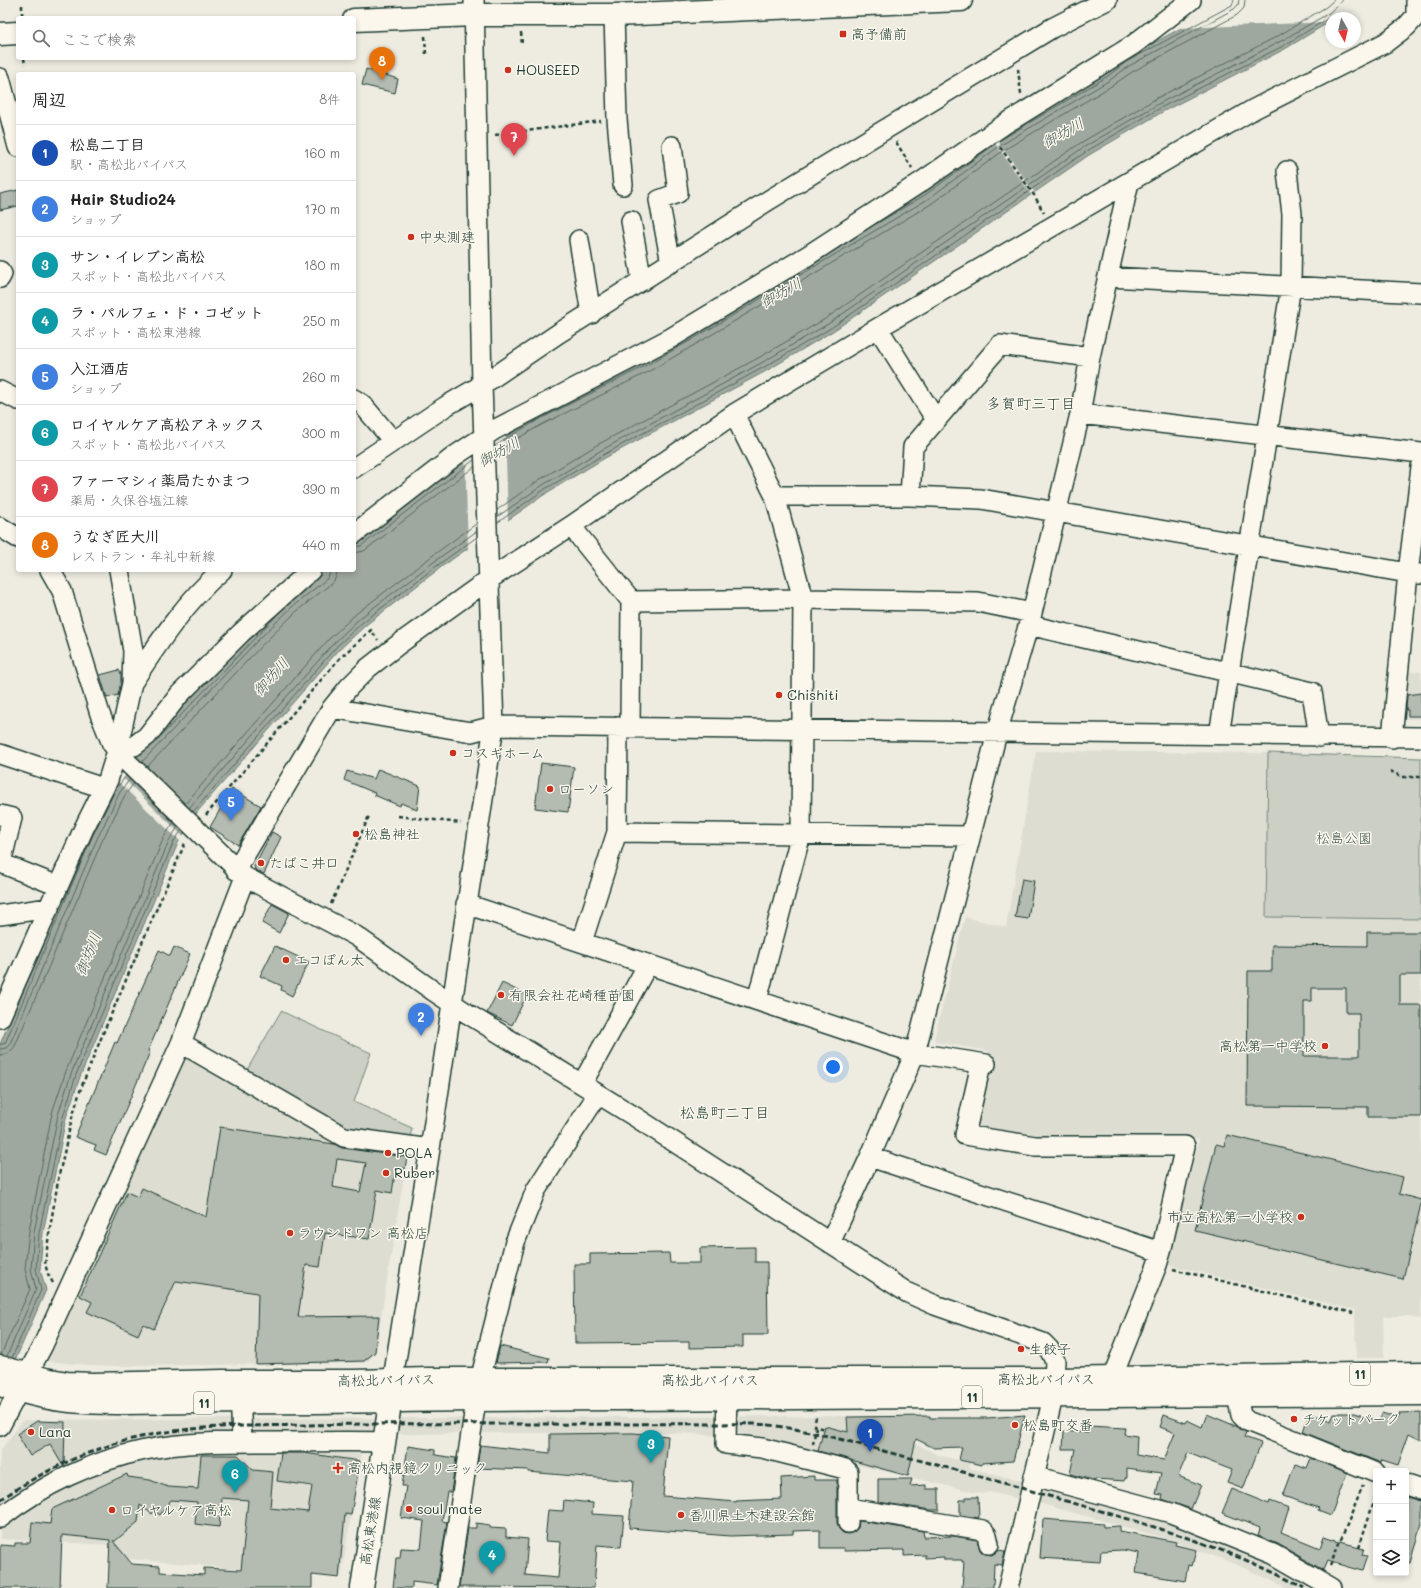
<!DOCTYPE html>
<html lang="ja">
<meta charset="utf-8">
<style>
body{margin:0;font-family:Mali,"Klee One",sans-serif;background:#f2f2f2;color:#222}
.controls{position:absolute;right:12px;bottom:12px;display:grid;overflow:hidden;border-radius:4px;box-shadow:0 2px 6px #0003}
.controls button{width:36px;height:36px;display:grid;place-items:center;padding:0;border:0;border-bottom:1px solid #e0e0e0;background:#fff;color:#222;font:20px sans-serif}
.compass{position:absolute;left:1325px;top:12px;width:36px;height:36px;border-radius:50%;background:#fff;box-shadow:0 2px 6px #0003;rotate:172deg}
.you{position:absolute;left:833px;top:1067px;width:14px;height:14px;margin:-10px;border:3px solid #fff;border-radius:50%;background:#1a73e8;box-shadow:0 0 0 6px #1a73e833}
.badge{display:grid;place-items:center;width:26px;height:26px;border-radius:50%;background:#c8321e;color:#fff;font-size:13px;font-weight:700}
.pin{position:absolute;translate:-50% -33px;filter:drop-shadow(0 1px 2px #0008)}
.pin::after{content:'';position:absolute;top:21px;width:14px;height:12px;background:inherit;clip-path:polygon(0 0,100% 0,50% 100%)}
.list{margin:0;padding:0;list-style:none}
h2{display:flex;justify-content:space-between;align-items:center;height:52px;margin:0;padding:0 16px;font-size:17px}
h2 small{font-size:13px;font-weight:400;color:#767676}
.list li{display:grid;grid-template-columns:26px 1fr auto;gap:12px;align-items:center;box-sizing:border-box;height:56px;padding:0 16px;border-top:1px solid #e0e0e0}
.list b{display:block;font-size:15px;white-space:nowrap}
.list p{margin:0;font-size:13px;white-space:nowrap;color:#767676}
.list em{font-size:13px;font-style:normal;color:#767676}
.icon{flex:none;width:22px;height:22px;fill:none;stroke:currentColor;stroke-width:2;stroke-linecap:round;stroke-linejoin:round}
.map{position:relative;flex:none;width:1421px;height:1588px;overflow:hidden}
.search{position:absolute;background:#fff;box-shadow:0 2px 6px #0003;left:16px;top:16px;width:340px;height:44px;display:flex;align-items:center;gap:10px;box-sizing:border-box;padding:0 14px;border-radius:4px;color:#767676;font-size:15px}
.panel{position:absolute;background:#fff;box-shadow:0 2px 6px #0003;left:16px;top:72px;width:340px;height:500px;border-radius:4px}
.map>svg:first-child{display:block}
.built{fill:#ddddd2}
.green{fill:#cbcfc4;stroke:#75867c}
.water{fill:#9fa89f;stroke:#6c7d74}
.pier{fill:#eeece1}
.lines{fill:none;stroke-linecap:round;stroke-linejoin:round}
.shore{stroke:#52685f;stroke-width:1}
.building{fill:#b4bbb0;stroke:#1f3d34;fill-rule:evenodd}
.minor-casing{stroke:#1f3d34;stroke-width:22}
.major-casing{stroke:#1f3d34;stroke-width:25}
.highway-casing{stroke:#1f3d34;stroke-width:25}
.path{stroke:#1f3d34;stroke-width:2.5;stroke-dasharray:4 3;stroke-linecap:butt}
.minor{stroke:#fbf7ec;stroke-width:19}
.major{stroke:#fbf7ec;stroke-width:22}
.highway{stroke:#fbf7ec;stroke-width:22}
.rail{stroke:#1f3d34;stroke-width:3;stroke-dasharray:6 3;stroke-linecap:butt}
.poi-dot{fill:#c8321e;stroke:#fbf7ec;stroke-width:1.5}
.labels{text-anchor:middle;stroke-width:3;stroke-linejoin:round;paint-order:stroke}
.shield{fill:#fbf7ec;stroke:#61756b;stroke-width:1}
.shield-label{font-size:13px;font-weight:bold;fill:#1f3d34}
.poi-label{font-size:14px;fill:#1f3d34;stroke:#fbf7ec;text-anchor:start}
.park-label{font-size:14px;fill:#415a51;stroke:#fbf7ec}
.street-label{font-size:14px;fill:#1f3d34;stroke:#fbf7ec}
.water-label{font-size:15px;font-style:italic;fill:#455d54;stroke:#fbf7ec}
.neighbourhood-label{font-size:15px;fill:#1f3d34;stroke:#fbf7ec}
</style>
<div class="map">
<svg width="1421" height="1588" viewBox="0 0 1421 1588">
<rect width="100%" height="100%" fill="#eeece1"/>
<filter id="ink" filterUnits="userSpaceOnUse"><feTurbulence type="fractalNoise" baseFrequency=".025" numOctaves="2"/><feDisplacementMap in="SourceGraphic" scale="8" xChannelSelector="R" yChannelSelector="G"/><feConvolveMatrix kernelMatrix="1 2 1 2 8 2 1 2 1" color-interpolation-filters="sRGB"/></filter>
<g filter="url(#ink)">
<path class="built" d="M1409,672h12v47h-19z
M1036,751l232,2 -2,164 155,2v400l-12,-3h-26l1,42h-28l-1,-48 -186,-45 30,-126 -173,-1 -54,-9 17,-78 -53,-9 -2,-3 31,-122 41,10z
M191,1056l217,95 -33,203 -10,9 -245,3 -33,-1 -41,-4 139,-304z
M846,1416l1,12 69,16 22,11 32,8 -1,5 92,22 109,31 70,26 81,41h-34l-54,-25 -69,-25 -118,-33 -57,-13 -7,2 -129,-30 -90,-26 -88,-5h-197l-287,4 -191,73v-59l23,-31z
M362,1448l-21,130 -232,-21 1,-12 -110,-6v-11l30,-22 47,-24 24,-10 46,-14 59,-9z"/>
<path class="green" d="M1268,753l153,5v161l-155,-2z
M281,1011l90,42 -17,49 58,26 -3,14 -64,-9 -101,-58z"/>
<path class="water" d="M1233,0l98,18v3l-46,28 -121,62 -75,44 -256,176 -65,39 -163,88 -57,34 -104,73 -78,60 -27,25 -141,161 -20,32 -98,234 -14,41 -23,115 -3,36 6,21 -46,105v-351l89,-209 23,-48 26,-33 114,-120 35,-34 37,-30h30v-30l101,-78 528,-314 141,-89z"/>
<path class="pier" d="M1229,0h130l-20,18h-8v4l-152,6z
M995,137l40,56 -3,3 -40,-57z
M505,426l3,96 -40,28 -3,-97z
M136,753l2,8 -8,16 -7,1 61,59 -3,5 -65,-62z"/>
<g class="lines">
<path class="shore" d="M1002,139l106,-63 18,-14 106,-57 2,-5
M876,224l49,-29 66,-48
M495,446l15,-10 30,-17 103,-52 45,-25 240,-143 73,-54 109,-65 19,-14 105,-57 4,-4 1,-5
M495,453l18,-12 30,-17 103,-51 45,-26 240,-143 73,-54 109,-65 19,-13 105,-57 7,-7 1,-8
M497,510l42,-30 58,-35 163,-88 65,-38 257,-177 75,-44 121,-62 48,-29 8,-7
M497,517l46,-32 57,-34 163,-89 65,-38 256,-177 76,-44 121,-62 48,-28 14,-13
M497,523l48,-34 58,-34 163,-89 65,-38 256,-177 75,-44 121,-61 44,-27 4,-1
M354,547l7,-1 113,-86
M354,553l10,-2 110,-84
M161,736l118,-123
M142,762l116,-122 35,-34 35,-28 3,-8
M147,767l116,-123 34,-33 36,-29 3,-5 1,-7
M185,804l144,-165 28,-26 79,-60 40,-29
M189,808l144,-164 27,-26 79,-60 38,-27
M193,812l143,-165 27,-25 79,-60 35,-25
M0,1044h4l2,-3 86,-204 24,-48 10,-13
M0,1049l6,-1 4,-4 87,-205 23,-47 10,-13
M0,1055l9,-2 6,-7 87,-205 23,-46 9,-12
M1,1355l29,-66 -5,-20 4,-38 23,-118 14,-42 98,-234 10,-15
M7,1356l29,-67 -5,-20 3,-37 24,-117 13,-41 99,-235 8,-12
M12,1358l29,-68 -5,-21 3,-36 24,-116 13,-42 98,-234 8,-11"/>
</g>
<path class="building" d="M366,69l32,10 -3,14 -33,-8z
M18,190v16l-18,4v-16z
M119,670l2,4v8l-3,13 -11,3 -7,-23z
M1421,693v23h-13v-6h-2l1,-15z
M541,763l33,4 -6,45 -33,-4z
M378,769l42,17 -3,24 -16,-7 -1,3 -26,-11 1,-2 -31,-13 3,-9 27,8z
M232,789l29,17 -23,39 -28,-18z
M272,832l9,5 -17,37 -9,-4 -1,-4z
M1022,879l12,2 -6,38 -13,-2z
M272,904l17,9 -10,20 -17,-10z
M1367,932h54v43h-21v30h21v112h-53v-10l-121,-1 1,-135h24v-26l95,1zM1312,988h34v25h13v43h-55v-55h8z
M275,946l34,16 -17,34 -11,-6 1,-4 -22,-10z
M174,947l16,7 -42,97 2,1 -44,103 -12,-5 2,-5 -21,-8 40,-95 2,1 42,-93 11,6z
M502,983l25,12 -15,30 -25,-12z
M220,1127l114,17 8,4 65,9 -2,12 -9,-2 -4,26 -15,-3 -8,49 -44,-6 -5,34 -14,-2 -8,52 81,-1 -4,36 -11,9 -108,3 2,-71 -82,-12 -22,48 -11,-5 -5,11 -51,-23 5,-10 -12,-6 47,-104 11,5 4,-9 64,29zM337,1159l29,4 -6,29 -27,-5z
M1227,1135l176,42 -4,17 22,6v4l-18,75 -208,-49 21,-86 8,2z
M755,1247v15h12l1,73h-25v12l-54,1v-6l-114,1 -1,-79h16v-10l79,-1 1,10h30v-15z
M500,1346l49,12 -1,4 -52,1z
M1421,1412v28l-12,-6 -11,31 -16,-5 -1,3 -78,-31 6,-19 22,8 3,-8h20l25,8 3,-8 16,5 2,-5z
M1207,1414l31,13 8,5 -2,5 17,6 -18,46 -16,-6 5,-13 -44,-17 -10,23 23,9 -10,24 -29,-10 1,-4 -7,-1 5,-21 -34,-5v10h-2v3l-30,-2v2l-2,-1 -23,-6 5,-25h-12l1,-18 24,2 1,-7 36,2 -1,6 13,2 -1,19 28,5 11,-27 -15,-6 4,-12 22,8 1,-3 15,7z
M1025,1415l-12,46 -31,2v2l-23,-5 3,-13 -28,1 -18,-9 -8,37 -90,-25 7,-25 23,6 -1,-15 83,-1v2h57z
M37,1421l28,1 -1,44h-1l-13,-22 -20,12 -13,-22z
M633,1433l35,3 -5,60 73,6v-1l46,-2 -1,-21 33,-2v4h23v43l2,6 4,4 5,1 6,-2 4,-4 1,-7 64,10 1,6 30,-1 23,4 4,11 4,3 7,1 6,-5 7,1 -3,14 -8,-1 -1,24h-31l2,-26h-2v-2h-18v-3l-19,1v-3l-21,1v-6l-60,1v-3h-24v-18l-27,1v3l-63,2 -101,-8 4,-47 -105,-9v-2l-51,-2 3,-23 70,8v-19z
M408,1446l27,4v5l21,3 -5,34h-4l-5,29 5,1 -10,63 -25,-3v6h-19l3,-30h4l1,-10 20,1 3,-28 -23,-3 5,-32h-4z
M281,1453h23l56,8 -9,54 -6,-1 -6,64 -27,-3v13h-204l2,-48 -48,-5 -2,53h-60v-43l15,1v-3h15l2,-21 18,2 2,-15 75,-35 1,3 22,3 18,7 30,2 3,-34h37l15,15 20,2 -3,36 38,4 4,-26 -35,-5zM222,1498l26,2 -7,70 -37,-2v7l-44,-3v-6l-28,-2 -19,-23h2l23,-19 2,-17 12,9 2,-3 6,4 11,-15 26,2 -2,22 24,3z
M1311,1458l36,15 -16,42 -13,-5 1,-2 -36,-12 12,-32 12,4z
M878,1479h34l-2,7 16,-1v4h13v21h-8l-53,-8z
M1232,1489l37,15 1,-3 19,7 -8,24 39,16 4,-12 12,4v1l28,7 -2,7 5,1 -5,15 -35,-10 -4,9 -45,-26 -20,-8 2,-8 -38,-15z
M966,1497h12l1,21 -19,-3v-15h6z
M1406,1497l15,4v23l-11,39h-4z
M564,1500l29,3 -1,11 32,2 -3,31 -24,-2 -3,43 -135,-1 9,-59h8v-5l14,2v3l16,1v8l22,2 -3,36 33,3 3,-36 -16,-1 3,-31 15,1z
M1043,1519l60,5v3l17,-1v5l56,11 -1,3 22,5 -3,12h-2l-1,4 -3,-1 -3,16 -49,-8 3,-20 -16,-3 -22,1 -1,11 -60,-4z"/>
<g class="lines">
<g class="minor-casing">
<path id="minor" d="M614,15l3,104 6,66
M0,78l18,69
M631,221l11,60
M579,240l12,74
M671,263l-12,-63 19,-7 -6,-47
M0,271l2,3 -2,4
M1109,277l312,16
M878,328l58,92
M0,391l18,9
M354,399l8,5 31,37
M734,414l41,82 28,103 -2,235 -44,166
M1080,414l341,39
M354,468l92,-62 36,-21 77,-52 210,-133 283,-172 55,-28
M775,496h135l71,3 427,74 13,1
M910,496l3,-49 87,-102 90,12
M571,526l60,75 -1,127
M0,527l18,11
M354,534l102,-79 38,-25 177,-92 136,-82 114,-74 84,-58 128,-79 58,-45
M50,570l12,21 38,123 12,30 16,19 117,114 111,59 76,54 36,24 169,104 271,175 27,12 108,38 6,6 6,12 -2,36 -45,191
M631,601l172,-2 175,3 54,11
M1029,625l283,67 7,45
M132,683c27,-41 53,-81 90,-113
M332,708l139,24 23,-6 927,11
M618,727l-1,105 353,4
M1219,735l72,-449 1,-72 -5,-43
M1392,738l16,-165 13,-106
M117,751l17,-5 13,-10 32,-41 62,-62 70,-63
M0,754l103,34
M0,815l12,3 -11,45 57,23
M236,870l96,-162 17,-21 19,-19 31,-24 89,-64 83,-54 163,-112 144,-86 376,-219 131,-66 21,-16 10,-11v-16
M466,904l449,149 71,11
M0,915l49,-7
M582,942l35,-110
M0,1018l84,-190 24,-48 9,-29 15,-68 1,-32 -14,-81
M181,1043l163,94 86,12
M981,1064l-16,71 70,11h150l-24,106
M582,1084l66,-120
M870,1157l291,95 -4,13 -45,113
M830,1243l40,-86 45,-104 82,-320 35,-120 48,-199 10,-57 39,-175
M393,1379l37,-230 64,-423 -12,-341 -8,-385
M480,1380l35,-138 21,-52 62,-96
M727,1383l-1,61 36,4 83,21 3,3v51
M240,1388l2,54
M1237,1396l4,19 6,6 129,52
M0,1426l43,-81 138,-302 64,-166
M1034,1476l137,37 102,41 59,34
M1406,1485l15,5
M848,1508l135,22 4,5 2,9
M0,1518c42,-33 93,-57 145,-68 42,-9 87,-8 130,-8 36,0 73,-1 109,0
M448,1588l28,-188"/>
</g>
<g class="major-casing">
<path id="major" d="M354,20l120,-5h140l347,-15
M0,34l18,-1
M362,1588l31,-204"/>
</g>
<g class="highway-casing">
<path id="highway" d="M0,1367l45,12 22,4 25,1 131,-3h132l73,-2h627l366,-6
M0,1385c23,7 46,14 70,16 42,4 86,1 128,1 91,1 181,-1 272,-2 317,-3 634,-3 951,-6"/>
</g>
<path class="path" d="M22,5v10
M521,32l1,13
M425,36l1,18
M24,58l1,7
M1018,69l3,25
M495,135l106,-14
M896,142l16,26
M1000,147l34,48 10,18
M1390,771l13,6h18
M206,815l132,-155 33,-30 7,10
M398,816l63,7
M331,904l38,-88
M1173,1269l180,44
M53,1283l-5,-9 -3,-10 4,-30 10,-59 13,-57 9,-30 23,-57 81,-188
M816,1417l-2,9 10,3
M813,1444l3,-17
M1359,1547l17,-52
M1330,1566l33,-80"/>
<use href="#minor" class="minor"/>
<use href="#major" class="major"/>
<use href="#highway" class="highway"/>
<path class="rail" d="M0,1500c52,-36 112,-61 174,-69 45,-6 90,-5 135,-6 79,-2 158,-1 237,-1 54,1 108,-1 162,0 20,0 41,-1 61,1 40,5 79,16 118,27 44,11 87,23 131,35 97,29 196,52 286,101"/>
</g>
</g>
<g class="poi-dot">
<rect x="839" y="30" width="8" height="8" rx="2"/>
<circle cx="508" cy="70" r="4"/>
<circle cx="411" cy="237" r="4"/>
<circle cx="779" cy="695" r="4"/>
<circle cx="453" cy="753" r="4"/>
<circle cx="550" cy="789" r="4"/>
<circle cx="356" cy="834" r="4"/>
<circle cx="261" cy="863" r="4"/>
<circle cx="286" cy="960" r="4"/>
<circle cx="501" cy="995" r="4"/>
<circle cx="1325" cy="1046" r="4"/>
<circle cx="388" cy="1153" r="4"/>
<circle cx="386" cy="1173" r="4"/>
<circle cx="1301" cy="1217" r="4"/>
<circle cx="290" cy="1233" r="4"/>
<circle cx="1021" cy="1349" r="4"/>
<circle cx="1294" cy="1419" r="4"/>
<circle cx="1015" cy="1425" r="4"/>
<circle cx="31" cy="1432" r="4"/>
<path d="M336 1462h4v4h4v4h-4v4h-4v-4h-4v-4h4z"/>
<circle cx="409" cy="1509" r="4"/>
<circle cx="112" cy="1510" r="4"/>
<circle cx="681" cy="1515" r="4"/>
</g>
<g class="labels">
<g class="shield">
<rect x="1350" y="1363" width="20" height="22" rx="3"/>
<rect x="962" y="1386" width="20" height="22" rx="3"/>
<rect x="194" y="1392" width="20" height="22" rx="3"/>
</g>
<g class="shield-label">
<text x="1360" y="1379">11</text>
<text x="972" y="1402">11</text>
<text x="204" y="1408">11</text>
</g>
<g class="poi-label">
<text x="851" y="39">高予備前</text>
<text x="516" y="75">HOUSEED</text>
<text x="419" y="242">中央測建</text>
<text x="787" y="700">Chishiti</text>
<text x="461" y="758">コスギホーム</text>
<text x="558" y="794">ローソン</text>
<text x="364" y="839">松島神社</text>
<text x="269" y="868">たばこ井口</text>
<text x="294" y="965">エコぽん太</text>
<text x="509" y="1000">有限会社花崎種苗園</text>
<text x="1317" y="1051" text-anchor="end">高松第一中学校</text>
<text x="396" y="1158">POLA</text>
<text x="394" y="1178">Ruber</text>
<text x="1293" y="1222" text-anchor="end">市立高松第一小学校</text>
<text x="298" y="1238">ラウンドワン 高松店</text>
<text x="1029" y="1354">生餃子</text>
<text x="1302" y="1424">チケットパーク</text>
<text x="1023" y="1430">松島町交番</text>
<text x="39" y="1437">Lana</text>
<text x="347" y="1473">高松内視鏡クリニック</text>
<text x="417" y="1514">soul mate</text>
<text x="120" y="1515">ロイヤルケア高松</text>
<text x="689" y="1520">香川県土木建設会館</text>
</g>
<g class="park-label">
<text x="1344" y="843">松島公園</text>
</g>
<g class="street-label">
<text x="1046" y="1384">高松北バイパス</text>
<text transform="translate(386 1380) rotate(-1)" y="5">高松北バイパス</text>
<text x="710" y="1385">高松北バイパス</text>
<text transform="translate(370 1531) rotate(-81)" y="5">高松東港線</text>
</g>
<g class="water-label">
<text transform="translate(1063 133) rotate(-29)" y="5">御坊川</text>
<text transform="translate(781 293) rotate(-29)" y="5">御坊川</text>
<text transform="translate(499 452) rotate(-29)" y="5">御坊川</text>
<text transform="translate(271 677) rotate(-48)" y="5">御坊川</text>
<text transform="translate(88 954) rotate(-68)" y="5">御坊川</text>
</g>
<g class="neighbourhood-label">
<text x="1031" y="409">多賀町三丁目</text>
<text x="725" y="1118">松島町二丁目</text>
</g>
</g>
</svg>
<div class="controls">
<button>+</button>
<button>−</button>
<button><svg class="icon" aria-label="layers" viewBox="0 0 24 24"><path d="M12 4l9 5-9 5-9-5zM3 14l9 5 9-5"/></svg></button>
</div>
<svg class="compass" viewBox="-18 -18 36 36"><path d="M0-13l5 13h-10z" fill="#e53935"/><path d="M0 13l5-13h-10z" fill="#767676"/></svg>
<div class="you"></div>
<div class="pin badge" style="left:870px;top:1452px;background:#1a4fb4">1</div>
<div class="pin badge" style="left:421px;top:1036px;background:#3f7fe0">2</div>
<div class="pin badge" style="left:651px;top:1463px;background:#0f9aa8">3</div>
<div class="pin badge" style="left:492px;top:1574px;background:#0f9aa8">4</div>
<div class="pin badge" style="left:231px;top:821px;background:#3f7fe0">5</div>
<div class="pin badge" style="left:235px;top:1493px;background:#0f9aa8">6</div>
<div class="pin badge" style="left:514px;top:156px;background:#e0444e">7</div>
<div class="pin badge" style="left:382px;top:80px;background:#e8710a">8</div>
<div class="search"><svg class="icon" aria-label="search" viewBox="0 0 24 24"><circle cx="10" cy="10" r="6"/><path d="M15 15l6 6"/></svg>ここで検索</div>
<section class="panel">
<h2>周辺<small>8件</small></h2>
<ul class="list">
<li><span class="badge" style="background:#1a4fb4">1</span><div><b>松島二丁目</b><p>駅 · 高松北バイパス</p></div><em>160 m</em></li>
<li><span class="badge" style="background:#3f7fe0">2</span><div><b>Hair Studio24</b><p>ショップ</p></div><em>170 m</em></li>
<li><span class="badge" style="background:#0f9aa8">3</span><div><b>サン・イレブン高松</b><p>スポット · 高松北バイパス</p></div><em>180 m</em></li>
<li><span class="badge" style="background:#0f9aa8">4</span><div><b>ラ・パルフェ・ド・コゼット</b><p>スポット · 高松東港線</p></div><em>250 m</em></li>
<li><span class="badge" style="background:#3f7fe0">5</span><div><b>入江酒店</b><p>ショップ</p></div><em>260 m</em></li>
<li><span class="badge" style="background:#0f9aa8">6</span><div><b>ロイヤルケア高松アネックス</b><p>スポット · 高松北バイパス</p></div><em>300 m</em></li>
<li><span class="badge" style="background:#e0444e">7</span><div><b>ファーマシィ薬局たかまつ</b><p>薬局 · 久保谷塩江線</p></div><em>390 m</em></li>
<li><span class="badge" style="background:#e8710a">8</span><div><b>うなぎ匠大川</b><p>レストラン · 牟礼中新線</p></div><em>440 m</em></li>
</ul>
</section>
</div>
